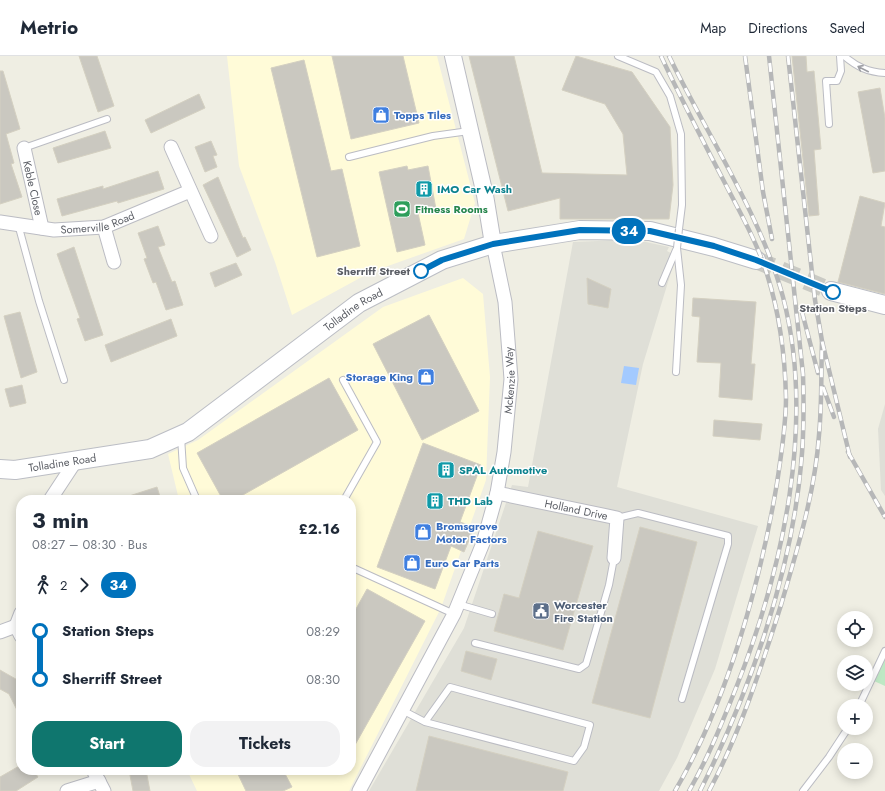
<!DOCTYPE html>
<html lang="en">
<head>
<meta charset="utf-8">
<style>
  :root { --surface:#fff; --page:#f2f2f3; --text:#1f2937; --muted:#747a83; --line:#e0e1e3; --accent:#0f766e }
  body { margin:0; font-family:Jost,sans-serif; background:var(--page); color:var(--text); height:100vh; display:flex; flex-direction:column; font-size:15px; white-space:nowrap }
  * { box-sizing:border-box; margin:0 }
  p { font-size:13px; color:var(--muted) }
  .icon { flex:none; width:22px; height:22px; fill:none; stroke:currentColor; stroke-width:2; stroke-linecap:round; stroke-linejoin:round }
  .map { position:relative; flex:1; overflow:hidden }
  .details { position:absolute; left:16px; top:439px; width:340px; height:280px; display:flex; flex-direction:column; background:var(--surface); border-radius:16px; box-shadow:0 2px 10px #0003 }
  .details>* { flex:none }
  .badge { padding:0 8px; border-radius:13px; font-size:14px; line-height:26px }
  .controls { position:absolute; left:837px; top:555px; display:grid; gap:8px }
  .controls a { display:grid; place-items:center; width:36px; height:36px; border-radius:50%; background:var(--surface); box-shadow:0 2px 10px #0003; font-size:20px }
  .map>.badge { position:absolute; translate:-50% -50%; box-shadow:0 0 0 2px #fff }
  .legs { display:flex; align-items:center; gap:6px; height:44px; padding:0 16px; font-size:13px }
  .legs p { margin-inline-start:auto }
  .head { display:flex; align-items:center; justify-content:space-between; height:68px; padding:0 16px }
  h1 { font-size:22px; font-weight:700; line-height:30px }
  .action { display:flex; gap:8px; margin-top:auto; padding:8px 16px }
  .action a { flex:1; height:46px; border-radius:16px; background:var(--accent); color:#fff; font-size:16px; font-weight:700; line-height:46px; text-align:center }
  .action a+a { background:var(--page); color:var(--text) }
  ul { padding:0 16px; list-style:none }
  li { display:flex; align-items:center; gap:14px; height:48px; font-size:15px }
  li i { display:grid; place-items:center; width:6px; height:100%; margin:0 5px; background:currentColor }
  li i::after { content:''; width:10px; height:10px; margin:-5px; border:3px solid; border-radius:50%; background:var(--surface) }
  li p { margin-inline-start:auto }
  li:first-child i { background:linear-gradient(#0000 50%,currentColor 0) }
  li:last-child i { background:linear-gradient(currentColor 50%,#0000 0) }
  header { display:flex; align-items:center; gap:24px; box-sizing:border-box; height:56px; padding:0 20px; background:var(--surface); border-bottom:1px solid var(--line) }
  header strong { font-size:19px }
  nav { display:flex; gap:22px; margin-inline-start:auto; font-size:14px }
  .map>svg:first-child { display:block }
</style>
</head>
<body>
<header>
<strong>Metrio</strong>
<nav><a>Map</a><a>Directions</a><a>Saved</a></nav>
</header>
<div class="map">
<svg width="885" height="735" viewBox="0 0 885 735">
  <rect width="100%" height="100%" fill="#efeee3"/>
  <g fill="#fffbd8">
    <polygon points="227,0 437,0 475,147 464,183 371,216 292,259 275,206 239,110"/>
    <polygon points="463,222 483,238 490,321 486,424 441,552 349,735 197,735 187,714 351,714 351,444 179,444 168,398 198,384 383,251"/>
  </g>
  <g fill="#dfdfd7">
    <polygon points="622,184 646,186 669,191 667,195 676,200 643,308 617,431 758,470 715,613 677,702 659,735 369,735 464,572 512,429 528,431 573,186"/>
    <polygon points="885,348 885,440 881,434 878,373"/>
  </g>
  <polygon fill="#bee8c4" points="885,597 885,630 874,625"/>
  <polygon fill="#a3caff" points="624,310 639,312 636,329 621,327"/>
  <g fill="#cac8c0" stroke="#d4d0c1">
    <polygon points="79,0 97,0 114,50 98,56"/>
    <polygon points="332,0 403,0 419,67 351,83"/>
    <polygon points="469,0 514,0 542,117 627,119 623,78 605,48 562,34 576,0 632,16 670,71 673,129 669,163 560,163 560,142 508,155"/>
    <polygon points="792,0 806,0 807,16 814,15 821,93 814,94 819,159 809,160"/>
    <polygon points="304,4 331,115 342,113 360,190 317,201 271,12"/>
    <polygon points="0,15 3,15 20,73 6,78 14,107 11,108 22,141 0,148"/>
    <polygon points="880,32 885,62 885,115 873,117 858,36"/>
    <polygon points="199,38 205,52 151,77 145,64"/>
    <polygon points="105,75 111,92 58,107 53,92"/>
    <polygon points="211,85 217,99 213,100 217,111 205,116 195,91"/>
    <polygon points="407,110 408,114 428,110 436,153 418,157 425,189 397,196 379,116"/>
    <polygon points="158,115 164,133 118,147 117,145 62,160 57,143 103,130 103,133"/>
    <polygon points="218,121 243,182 245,181 251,194 237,201 203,129"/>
    <polygon points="860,140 885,147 881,170 885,171 885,238 838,226"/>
    <polygon points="158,170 165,189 158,191 172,226 175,225 183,249 166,254 156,226 153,227 144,203 147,202 138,177"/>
    <polygon points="74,191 103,279 85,285 77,263 80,262 57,198"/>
    <polygon points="236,207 242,219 215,231 210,217"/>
    <polygon points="587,222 611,233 608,252 588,248"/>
    <polygon points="693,242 756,246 751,308 755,308 752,344 719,341 721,307 697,306 700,261 692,260"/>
    <polygon points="20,256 37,316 21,322 4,260"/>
    <polygon points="429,259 479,355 422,384 373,288"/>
    <polygon points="171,263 177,280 111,306 105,289"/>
    <polygon points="329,322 358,374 234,444 223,444 197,397"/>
    <polygon points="22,329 26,347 10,351 5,333"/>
    <polygon points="714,364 762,368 760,384 713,380"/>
    <polygon points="423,387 481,409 460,466 474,471 467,489 464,496 451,490 435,533 377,511"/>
    <polygon points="157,431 161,444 123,444 123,442"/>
    <polygon points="640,471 697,486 650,662 592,647"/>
    <polygon points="538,475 593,490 563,594 494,575 504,538 519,542"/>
    <polygon points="367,533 425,565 351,696 351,562"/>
    <polygon points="466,595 497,603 491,624 461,615"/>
    <polygon points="0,614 21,626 21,662 9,638 0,633"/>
    <polygon points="429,680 568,716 563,735 416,735"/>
    <polygon points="21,709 21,714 33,714 38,721 16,735 0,735 0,721"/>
    <polygon points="129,714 146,714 150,735 133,735"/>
    <polygon points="236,714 283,714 292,731 283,735 246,735"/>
  </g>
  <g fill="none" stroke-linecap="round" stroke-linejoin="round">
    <polyline stroke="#cacac4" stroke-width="18" stroke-dasharray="18 9" stroke-linecap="butt" points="756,204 831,235"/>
    <defs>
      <g id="service">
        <polyline points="618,0 656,16 670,40 681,78 682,149 679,173"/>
        <path d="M 844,0 C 857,11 868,16 885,17"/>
        <polyline points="829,68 826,25 837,25 841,15 840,0"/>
        <polyline points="24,92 107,63"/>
        <polyline points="349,101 433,80 469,75"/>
        <polyline points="18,168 39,245 64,324"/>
        <polyline points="662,227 676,194"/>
        <polyline points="676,316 681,229 677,192"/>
        <polyline points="343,324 377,386 344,444"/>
        <polyline points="181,381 183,412 197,444"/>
        <polyline points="617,462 638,457 728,480 728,488 682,643"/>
        <polyline points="351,511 454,558"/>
        <polyline points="458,548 492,558"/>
        <polyline points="475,587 579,613 586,608 609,529 614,502"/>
        <polyline points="859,650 885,595"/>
        <polyline points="402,654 425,666 574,705 584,691 590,669 450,631 425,666"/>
        <polyline points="803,735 829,701 848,672"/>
      </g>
      <g id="minor">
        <polyline points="171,91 211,180"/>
        <path id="s1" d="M 24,92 L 42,172"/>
        <path id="s2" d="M 0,166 L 54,174 L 104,171 L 190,135"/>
        <polyline points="104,171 114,206"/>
        <path id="s3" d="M 497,437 L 617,462 L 614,502"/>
        <polyline points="50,444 75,406"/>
        <polyline points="21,557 16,570 21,580"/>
        <polyline points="0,576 16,570"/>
        <polyline points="93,714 104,735"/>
        <polyline points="67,735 99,725"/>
        <path id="s4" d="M 359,735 L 454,558 L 483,487 L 497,437 L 504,396 L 511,323 L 505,246 L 493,188"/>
      </g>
      <polyline id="tertiary" points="453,0 485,139 493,188"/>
      <g id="secondary">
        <polyline points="831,235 885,249"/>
        <path id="s5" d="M 0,413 L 15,414 L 150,393 L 188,376 L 359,247 L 442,204 L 493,188 L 580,174 L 650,175 L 714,191 L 756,204"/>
      </g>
    </defs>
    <use href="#service" stroke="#bbbcc3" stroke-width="8"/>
    <use href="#minor" stroke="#bbbcc3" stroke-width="15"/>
    <use href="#tertiary" stroke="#bbbcc3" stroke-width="18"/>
    <use href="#secondary" stroke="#bcbec5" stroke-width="20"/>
    <use href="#service" stroke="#fff" stroke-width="6"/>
    <use href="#minor" stroke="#fff" stroke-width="13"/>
    <use href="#tertiary" stroke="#fff" stroke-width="16"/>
    <use href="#secondary" stroke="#fff" stroke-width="18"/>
    <defs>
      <g id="rail">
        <path d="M 661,0 C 682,45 705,89 728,133 C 742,160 758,189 767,218 C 780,259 785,299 786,342 C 786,370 781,400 777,427 C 760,528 727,646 675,735"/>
        <path d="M 669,0 C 706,77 761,159 783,241 C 816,367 783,513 736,632 C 722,667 708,702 689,735"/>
        <polyline points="745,0 763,136 772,183"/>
        <polyline points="788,0 815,244 822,285 850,401"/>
        <polyline points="802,256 818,317"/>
        <polyline points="823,331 834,361"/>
        <polyline points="848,396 885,461"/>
        <path d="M 700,735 C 749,637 791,519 801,409 C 804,379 804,349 803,318 L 769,0"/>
        <path d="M 709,735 C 740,677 761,612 781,549 C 797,494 815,437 819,379 C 822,348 821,316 822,285"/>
      </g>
    </defs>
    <use href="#rail" stroke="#b6b7b8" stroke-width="4.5"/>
    <use href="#rail" stroke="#fff" stroke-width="3" stroke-dasharray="9" stroke-linecap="butt"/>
    <defs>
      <polyline id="service-bridge" points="677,192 679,173"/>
    </defs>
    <use href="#service-bridge" stroke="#bbbcc3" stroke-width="8" stroke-linecap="butt"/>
    <use href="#service-bridge" stroke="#fff" stroke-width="6"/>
  </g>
  <defs><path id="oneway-shaft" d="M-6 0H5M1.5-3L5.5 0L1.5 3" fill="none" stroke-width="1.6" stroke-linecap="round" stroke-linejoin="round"/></defs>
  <use stroke="#9d9ea3" href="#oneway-shaft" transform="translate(863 13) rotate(-153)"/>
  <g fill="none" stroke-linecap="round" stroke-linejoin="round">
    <defs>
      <polyline id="line-1" points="421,215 442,204 493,188 580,174 650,175 714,190 756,204 833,236"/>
    </defs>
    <use href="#line-1" stroke="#fff" stroke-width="9"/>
    <use href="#line-1" stroke="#0072bc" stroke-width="6"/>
  </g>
  <defs>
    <symbol id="shop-square" viewBox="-11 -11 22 22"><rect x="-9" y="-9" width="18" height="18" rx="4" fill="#3f7fe0" stroke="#fff"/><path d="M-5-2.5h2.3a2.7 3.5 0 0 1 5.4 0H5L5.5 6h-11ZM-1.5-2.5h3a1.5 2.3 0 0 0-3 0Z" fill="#fff"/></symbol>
    <symbol id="building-square" viewBox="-11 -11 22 22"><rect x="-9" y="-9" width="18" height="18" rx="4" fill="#0f9aa8" stroke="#fff"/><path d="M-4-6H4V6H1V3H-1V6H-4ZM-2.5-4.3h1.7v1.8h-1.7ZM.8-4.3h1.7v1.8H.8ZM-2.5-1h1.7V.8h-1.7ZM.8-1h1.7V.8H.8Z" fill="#fff"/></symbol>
    <symbol id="stadium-square" viewBox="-11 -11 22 22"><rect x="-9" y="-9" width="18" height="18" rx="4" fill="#2e9e5b" stroke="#fff"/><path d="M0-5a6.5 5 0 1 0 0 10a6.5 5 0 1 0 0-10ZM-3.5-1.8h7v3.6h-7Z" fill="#fff"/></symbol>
    <symbol id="civic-square" viewBox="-11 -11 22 22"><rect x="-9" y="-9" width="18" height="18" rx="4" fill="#5c6f8a" stroke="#fff"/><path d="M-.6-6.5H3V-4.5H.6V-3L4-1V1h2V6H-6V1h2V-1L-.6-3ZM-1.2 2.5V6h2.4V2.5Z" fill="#fff"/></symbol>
  </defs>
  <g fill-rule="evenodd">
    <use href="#shop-square" x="371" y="49" width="20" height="20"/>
    <use href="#building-square" x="414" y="123" width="20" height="20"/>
    <use href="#stadium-square" x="392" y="143" width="20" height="20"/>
    <use href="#shop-square" x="416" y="311" width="20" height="20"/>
    <use href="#building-square" x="436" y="404" width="20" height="20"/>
    <use href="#building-square" x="425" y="435" width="20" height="20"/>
    <use href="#shop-square" x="413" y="466" width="20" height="20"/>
    <use href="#shop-square" x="402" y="497" width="20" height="20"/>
    <use href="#civic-square" x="531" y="545" width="20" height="20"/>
  </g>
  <g fill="#fff" stroke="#0072bc" stroke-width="2">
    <circle cx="421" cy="215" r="7"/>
    <circle cx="833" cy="236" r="7"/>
  </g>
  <g text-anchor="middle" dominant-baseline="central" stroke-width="3" stroke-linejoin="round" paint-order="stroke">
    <g font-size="11" font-weight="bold" fill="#366cbe" stroke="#fff" text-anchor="start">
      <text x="394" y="59">Topps Tiles</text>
      <text x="413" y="321" text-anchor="end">Storage King</text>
      <text x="436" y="470">Bromsgrove<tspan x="436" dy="13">Motor Factors</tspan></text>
      <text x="425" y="507">Euro Car Parts</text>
    </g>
    <g font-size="11" fill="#5b5e65" stroke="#fff">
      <text stroke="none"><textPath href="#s1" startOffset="41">Keble Close</textPath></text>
      <text stroke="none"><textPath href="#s2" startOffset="99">Somerville Road</textPath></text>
      <text stroke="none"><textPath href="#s5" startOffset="399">Tolladine Road</textPath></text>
      <text stroke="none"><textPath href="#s4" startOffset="443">Mckenzie Way</textPath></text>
      <text stroke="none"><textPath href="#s5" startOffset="63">Tolladine Road</textPath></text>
      <text stroke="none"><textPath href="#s3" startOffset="81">Holland Drive</textPath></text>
    </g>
    <g font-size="11" font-weight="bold" fill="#0d838f" stroke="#fff" text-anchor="start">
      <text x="437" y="133">IMO Car Wash</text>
      <text x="459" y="414">SPAL Automotive</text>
      <text x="448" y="445">THD Lab</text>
    </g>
    <g font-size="11" font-weight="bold" fill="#27864d" stroke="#fff" text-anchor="start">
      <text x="415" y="153">Fitness Rooms</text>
    </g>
    <g font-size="11" font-weight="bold" fill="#5b5e65" stroke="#fff" text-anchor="end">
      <text x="410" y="215">Sherriff Street</text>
      <text x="833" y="252" text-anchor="middle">Station Steps</text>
    </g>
    <g font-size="11" font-weight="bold" fill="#4e5e75" stroke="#fff" text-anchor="start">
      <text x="554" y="549">Worcester<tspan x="554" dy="13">Fire Station</tspan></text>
    </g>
  </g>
</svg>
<div class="controls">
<a><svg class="icon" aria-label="locate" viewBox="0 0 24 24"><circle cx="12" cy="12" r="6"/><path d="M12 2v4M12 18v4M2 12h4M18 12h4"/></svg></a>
<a><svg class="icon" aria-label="layers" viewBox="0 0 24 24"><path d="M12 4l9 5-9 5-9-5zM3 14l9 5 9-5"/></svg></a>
<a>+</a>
<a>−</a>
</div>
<b class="badge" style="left:629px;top:175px;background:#0072bc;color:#fff">34</b>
<section class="details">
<div class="head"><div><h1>3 min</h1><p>08:27 – 08:30 · Bus</p></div><b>£2.16</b></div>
<div class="legs"><svg class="icon" aria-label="walk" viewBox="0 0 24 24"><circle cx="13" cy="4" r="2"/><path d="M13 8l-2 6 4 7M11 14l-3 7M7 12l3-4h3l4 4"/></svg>2<svg class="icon" aria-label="forward" viewBox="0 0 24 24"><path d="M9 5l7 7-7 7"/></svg><b class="badge" style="background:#0072bc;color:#fff">34</b></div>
<ul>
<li><i style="color:#0072bc"></i><b>Station Steps</b><p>08:29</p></li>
<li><i style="color:#0072bc"></i><b>Sherriff Street</b><p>08:30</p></li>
</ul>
<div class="action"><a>Start</a><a>Tickets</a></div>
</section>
</div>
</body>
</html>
